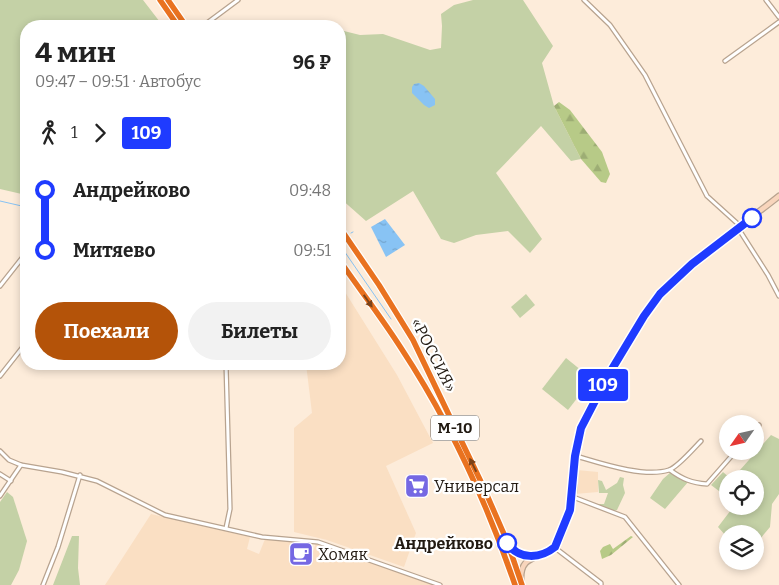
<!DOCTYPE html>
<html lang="ru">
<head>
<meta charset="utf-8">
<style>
  :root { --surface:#fff; --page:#f2f2f2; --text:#222; --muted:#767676; --accent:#b45309 }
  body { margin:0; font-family:Bitter,serif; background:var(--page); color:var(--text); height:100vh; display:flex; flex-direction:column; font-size:19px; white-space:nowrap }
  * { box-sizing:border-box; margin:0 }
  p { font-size:16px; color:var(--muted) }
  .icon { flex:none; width:28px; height:28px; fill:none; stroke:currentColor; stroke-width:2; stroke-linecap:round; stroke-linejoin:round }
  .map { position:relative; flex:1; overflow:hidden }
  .drawer { position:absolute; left:20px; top:20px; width:326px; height:350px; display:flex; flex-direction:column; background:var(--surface); border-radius:20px; box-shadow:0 2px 8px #0003 }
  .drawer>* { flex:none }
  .badge { padding:0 10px; border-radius:4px; font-size:18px; line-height:32px }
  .needle { width:32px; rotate:236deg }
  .buttons { position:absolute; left:719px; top:415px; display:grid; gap:10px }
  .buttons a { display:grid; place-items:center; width:45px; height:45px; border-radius:50%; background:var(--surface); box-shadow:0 2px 8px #0003; font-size:25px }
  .map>.badge { position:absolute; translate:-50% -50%; box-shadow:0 0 0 2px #fff }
  .legs { display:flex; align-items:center; gap:8px; height:55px; padding:0 15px; font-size:16px }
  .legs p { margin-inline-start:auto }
  .overview { display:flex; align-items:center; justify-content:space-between; height:85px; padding:0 15px }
  h1 { font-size:28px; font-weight:700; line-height:38px }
  .action { display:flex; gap:10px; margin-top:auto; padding:10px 15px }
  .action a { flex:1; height:58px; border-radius:30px; background:var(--accent); color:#fff; font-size:20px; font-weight:700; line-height:58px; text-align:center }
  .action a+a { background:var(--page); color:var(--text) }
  ul { padding:0 15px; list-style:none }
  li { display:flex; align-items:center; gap:18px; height:60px; font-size:19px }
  li i { display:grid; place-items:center; width:8px; height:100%; margin:0 6px; background:currentColor }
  li i::after { content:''; width:12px; height:12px; margin:-6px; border:4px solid; border-radius:50%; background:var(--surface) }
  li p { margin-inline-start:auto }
  li:first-child i { background:linear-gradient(#0000 50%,currentColor 0) }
  li:last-child i { background:linear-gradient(currentColor 50%,#0000 0) }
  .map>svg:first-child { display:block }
</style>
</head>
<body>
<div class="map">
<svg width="779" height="585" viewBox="0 0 779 585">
  <defs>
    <pattern id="forest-firs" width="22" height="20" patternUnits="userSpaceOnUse" patternTransform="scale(1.25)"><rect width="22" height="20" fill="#b7ca87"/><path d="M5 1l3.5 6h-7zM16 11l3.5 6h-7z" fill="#9dad74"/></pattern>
    <pattern id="water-ripples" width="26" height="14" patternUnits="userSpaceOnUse" patternTransform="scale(1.25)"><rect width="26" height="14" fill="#88c3f4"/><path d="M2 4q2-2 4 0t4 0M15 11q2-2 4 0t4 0" fill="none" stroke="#75a7d0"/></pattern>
  </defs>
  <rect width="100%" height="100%" fill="#fdecda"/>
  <g fill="#fadfc3">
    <polygon points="340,284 397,375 433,443 386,466 416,533 404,567 327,540 294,532 294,428 312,413 306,364 340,364"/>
    <polygon points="577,470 598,472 598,492 575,494"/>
    <polygon points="151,514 250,537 247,549 259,554 265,539 293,542 290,555 309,562 316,543 435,585 105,585"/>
  </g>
  <g fill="#c4d1a6">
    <polygon points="0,0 143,0 163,26 26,26 26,195 0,189"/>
    <polygon points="473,0 523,0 553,46 542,63 554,106 581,159 571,161 541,126 496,173 542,239 530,253 508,231 476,235 454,243 441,239 413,191 366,221 340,198 340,30 360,35 383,34 430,50 441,48 442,26 441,14 454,5"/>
    <polygon points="526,294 535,305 520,318 511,307"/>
    <polygon points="566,358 592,379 568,410 542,389"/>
    <polygon points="771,435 779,439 779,494 772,504 770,527 755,545 755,534 728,534 727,537 718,527 734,506 755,506 755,479 732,479"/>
    <polygon points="671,472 680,479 688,482 665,509 650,498 663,479"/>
    <polygon points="723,472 731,479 728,479 727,497 711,485"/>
    <polygon points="620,477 624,478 623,485 625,493 617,510 614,511 595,504 604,504 608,493 599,493 598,480 602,481 606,490 617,483"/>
    <polygon points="7,492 13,497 27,541 19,570 11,585 0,585 0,502"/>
    <polygon points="72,536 79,536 78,568 80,585 53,585"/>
  </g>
  <g fill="url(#forest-firs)">
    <polygon points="559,102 570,110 602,152 610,174 606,183 601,182 581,159 554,106"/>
    <polygon points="631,536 633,537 611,555 602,559 600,551 603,547 610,544 613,549"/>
  </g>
  <g fill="url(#water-ripples)">
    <polygon points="419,83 424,86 435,99 435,105 429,108 424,105 412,93 412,87 414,84"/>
    <polygon points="385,219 405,245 386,257 371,227"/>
  </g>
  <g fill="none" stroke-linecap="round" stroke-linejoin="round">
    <g stroke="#88c3f4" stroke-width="1">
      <polyline points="0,201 26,207"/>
      <polyline points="351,233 353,232"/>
      <polyline points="340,245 391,319"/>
    </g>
    <defs>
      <g id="street">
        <polyline points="584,0 610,25 645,75 707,196 738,224 738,228 768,275 779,296"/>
        <polyline points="766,0 779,17"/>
        <polyline points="188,23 197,24 205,23"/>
        <polyline points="203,26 238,0"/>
        <polyline points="725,61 779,22"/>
        <polyline points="0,286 26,253"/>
        <polyline points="226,364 230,509 226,528"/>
        <polyline points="0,376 26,343"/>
        <polyline points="755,429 759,425"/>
        <polyline points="0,451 9,460 21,465 62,472 97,481 165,515 262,537 318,542 440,585"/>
        <path d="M 576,456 C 600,463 644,478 669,470 C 678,467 694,448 701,441"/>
        <path d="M 670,470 C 682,479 692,483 707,484 L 736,451"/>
        <polyline points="0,474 11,481"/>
        <polyline points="0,496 21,465"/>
        <polyline points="573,497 625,517 679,585"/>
        <polyline points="554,547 601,583 601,585"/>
        <polyline points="43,585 58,547 80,475"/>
      </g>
      <g id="secondary">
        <polyline points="509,546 520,555 533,556"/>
        <path d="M 521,580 C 520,554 539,560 553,548 C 561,542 564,527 568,518 C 579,490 571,457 581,428 C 588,406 603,385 615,365 C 628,343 640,317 657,298 C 691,258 738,229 779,196"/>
      </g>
      <g id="highway">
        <polyline points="160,0 178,26"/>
        <polyline points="168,0 186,26"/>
        <polyline points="340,228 379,285 413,340 483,486 507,541 522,585"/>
        <path d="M 340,261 C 360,290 382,318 401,348 C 449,421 487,503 515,585"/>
      </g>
    </defs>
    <use href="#street" stroke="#b8a38f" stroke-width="5.5"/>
    <use href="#secondary" stroke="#b8a38f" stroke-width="7"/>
    <use href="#highway" stroke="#fff" stroke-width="8"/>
    <use href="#street" stroke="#fff" stroke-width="3"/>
    <use href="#secondary" stroke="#f8d5bc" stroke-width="4.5"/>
    <use href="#highway" stroke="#e97220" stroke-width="5.5"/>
  </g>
  <defs><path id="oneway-solid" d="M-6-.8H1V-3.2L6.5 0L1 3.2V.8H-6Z" transform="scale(1.25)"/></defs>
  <g fill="#7c4218">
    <use href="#oneway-solid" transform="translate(368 301) rotate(55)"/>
    <use href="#oneway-solid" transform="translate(473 465) rotate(-116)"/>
  </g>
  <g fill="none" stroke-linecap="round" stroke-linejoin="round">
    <defs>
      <path id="line-1" d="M 507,543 C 519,560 540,559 555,547 L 570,510 L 575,456 L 581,428 L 609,374 L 644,316 L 660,294 L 692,264 L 752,218"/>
    </defs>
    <use href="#line-1" stroke="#fff" stroke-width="11"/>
    <use href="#line-1" stroke="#1f3bff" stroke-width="8"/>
  </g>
  <defs>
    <symbol id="supermarket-square" viewBox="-11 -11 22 22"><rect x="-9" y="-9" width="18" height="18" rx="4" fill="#7568e3" stroke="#fff"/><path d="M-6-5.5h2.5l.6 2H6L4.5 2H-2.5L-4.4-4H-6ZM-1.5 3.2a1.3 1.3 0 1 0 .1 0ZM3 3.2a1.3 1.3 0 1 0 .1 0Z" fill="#fff"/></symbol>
    <symbol id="cafe-square" viewBox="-11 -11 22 22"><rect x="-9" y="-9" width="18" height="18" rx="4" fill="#7568e3" stroke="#fff"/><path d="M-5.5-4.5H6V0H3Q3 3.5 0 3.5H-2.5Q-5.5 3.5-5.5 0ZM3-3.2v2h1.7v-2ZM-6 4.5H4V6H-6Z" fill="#fff"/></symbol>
  </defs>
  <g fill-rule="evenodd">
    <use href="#supermarket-square" x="403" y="472" width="28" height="28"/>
    <use href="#cafe-square" x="287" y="540" width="28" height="28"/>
  </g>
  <g fill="#fff" stroke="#1f3bff" stroke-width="2.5">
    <circle cx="752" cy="218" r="9"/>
    <circle cx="507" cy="543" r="9"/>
  </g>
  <g text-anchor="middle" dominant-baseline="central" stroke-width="4.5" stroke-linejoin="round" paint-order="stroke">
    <rect fill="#fff" stroke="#645f59" stroke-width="1" x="431" y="415.5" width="48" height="25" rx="4"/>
    <g font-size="15" font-weight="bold" fill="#221a12">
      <text x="455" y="428">М-10</text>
    </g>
    <g font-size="16" fill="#221a12" stroke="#fff">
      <text transform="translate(434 355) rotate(63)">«РОССИЯ»</text>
    </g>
    <g font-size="16" fill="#221a12" stroke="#fff" text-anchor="start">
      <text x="434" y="486">Универсал</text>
      <text x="318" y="554">Хомяк</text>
    </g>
    <g font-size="16" font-weight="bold" fill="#221a12" stroke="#fff" text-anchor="end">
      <text x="493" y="543">Андрейково</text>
    </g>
  </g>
</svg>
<div class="buttons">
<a><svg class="needle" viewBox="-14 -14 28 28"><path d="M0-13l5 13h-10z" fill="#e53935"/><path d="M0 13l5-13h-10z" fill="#767676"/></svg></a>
<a><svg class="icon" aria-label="locate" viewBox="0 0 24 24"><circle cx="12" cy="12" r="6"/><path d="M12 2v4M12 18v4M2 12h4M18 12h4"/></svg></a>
<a><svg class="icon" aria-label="layers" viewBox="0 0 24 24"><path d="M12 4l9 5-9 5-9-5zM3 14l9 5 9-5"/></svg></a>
</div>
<b class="badge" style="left:603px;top:385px;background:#1f3bff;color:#fff">109</b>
<section class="drawer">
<div class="overview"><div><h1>4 мин</h1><p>09:47 – 09:51 · Автобус</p></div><b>96 ₽</b></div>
<div class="legs"><svg class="icon" aria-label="walk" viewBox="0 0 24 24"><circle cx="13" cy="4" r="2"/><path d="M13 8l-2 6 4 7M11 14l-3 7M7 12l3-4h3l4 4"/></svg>1<svg class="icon" aria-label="forward" viewBox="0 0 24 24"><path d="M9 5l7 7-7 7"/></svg><b class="badge" style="background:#1f3bff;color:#fff">109</b></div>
<ul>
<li><i style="color:#1f3bff"></i><b>Андрейково</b><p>09:48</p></li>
<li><i style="color:#1f3bff"></i><b>Митяево</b><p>09:51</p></li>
</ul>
<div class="action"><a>Поехали</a><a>Билеты</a></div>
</section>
</div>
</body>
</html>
